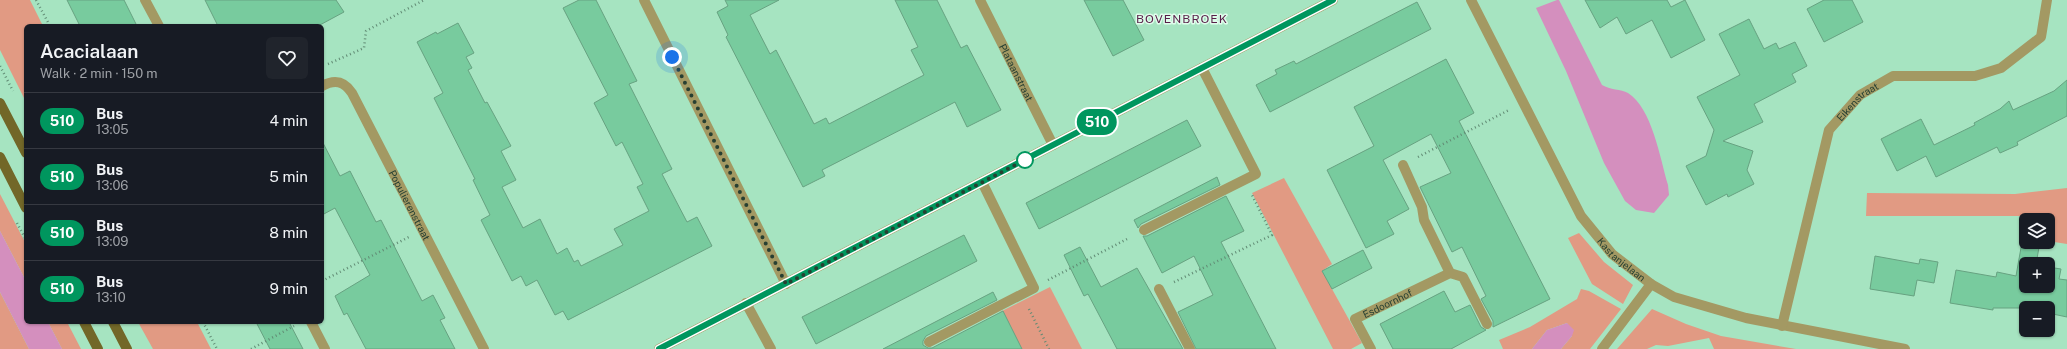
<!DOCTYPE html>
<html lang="en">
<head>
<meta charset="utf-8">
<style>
  :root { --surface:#171b24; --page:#20242c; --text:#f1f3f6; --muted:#9ea1a6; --line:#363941 }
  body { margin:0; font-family:"Public Sans",sans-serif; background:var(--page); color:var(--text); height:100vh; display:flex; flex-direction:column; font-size:15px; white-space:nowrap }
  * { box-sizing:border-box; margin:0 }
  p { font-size:13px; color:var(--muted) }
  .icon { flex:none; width:22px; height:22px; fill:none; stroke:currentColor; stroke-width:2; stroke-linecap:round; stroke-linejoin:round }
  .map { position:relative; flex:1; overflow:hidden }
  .drawer { position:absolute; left:24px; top:24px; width:300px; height:300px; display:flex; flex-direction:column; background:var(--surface); border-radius:6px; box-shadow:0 1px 3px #0004 }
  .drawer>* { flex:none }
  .badge { padding:0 8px; border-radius:13px; font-size:14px; line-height:26px }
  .fabs { position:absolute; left:2019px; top:213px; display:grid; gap:8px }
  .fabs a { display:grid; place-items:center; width:36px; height:36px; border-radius:6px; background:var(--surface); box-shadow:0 1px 3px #0004; font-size:20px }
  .you { position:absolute; width:20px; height:20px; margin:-10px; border:3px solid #fff; border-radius:50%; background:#1a73e8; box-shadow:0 0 0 6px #1a73e833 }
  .map>.badge { position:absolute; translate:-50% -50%; box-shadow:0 0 0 2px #fff }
  .round { display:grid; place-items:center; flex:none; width:42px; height:42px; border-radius:6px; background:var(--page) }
  .summary { display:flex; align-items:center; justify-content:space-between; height:68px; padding:0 16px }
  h1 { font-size:19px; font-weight:600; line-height:30px }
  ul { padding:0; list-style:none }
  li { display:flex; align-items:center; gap:12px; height:56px; padding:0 16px; border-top:1px solid var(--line) }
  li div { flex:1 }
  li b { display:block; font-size:15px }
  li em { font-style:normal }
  li .badge { min-width:44px; font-weight:700; text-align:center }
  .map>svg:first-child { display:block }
</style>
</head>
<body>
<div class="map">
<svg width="2067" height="349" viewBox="0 0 2067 349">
  <rect width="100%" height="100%" fill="#a6e4c1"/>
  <g fill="#e19a83">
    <polygon points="0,0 30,0 43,26 26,26 26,102 0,50"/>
    <polygon points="1284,178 1332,264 1322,271 1362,343 1351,349 1333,349 1252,193"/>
    <polygon points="2067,188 2067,244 2048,241 2048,220 2033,220 2032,216 1866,216 1867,193 2015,194"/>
    <polygon points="0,194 26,244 26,281 0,231"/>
    <polygon points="1579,233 1604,262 1633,285 1623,304 1592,284 1568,238"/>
    <polygon points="1050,287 1082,349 1019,349 1000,312"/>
    <polygon points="1581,289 1589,291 1621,309 1590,349 1561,349 1572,336 1567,323 1547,330 1532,349 1503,349 1499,340 1530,327 1577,299"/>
    <polygon points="0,292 29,349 0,349"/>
    <polygon points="1652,309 1686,324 1721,336 1796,349 1714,349 1709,338 1668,346 1656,345 1647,349 1617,349"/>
    <polygon points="48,322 67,322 81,349 62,349"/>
    <polygon points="138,322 197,322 211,349 153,349"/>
  </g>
  <g fill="#d48fbe">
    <path d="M 1557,0 L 1559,0 L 1602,85 C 1610,90 1621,89 1628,93 C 1652,108 1660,158 1668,185 L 1669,195 L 1654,213 L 1636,210 L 1625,201 L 1604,163 L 1566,71 L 1536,8 Z"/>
    <polygon points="0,231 26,281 26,322 48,322 62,349 29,349 0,292"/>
    <polygon points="1567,323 1574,330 1572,336 1561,349 1532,349 1547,330"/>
  </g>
  <g fill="#78cb9e" stroke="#67a281">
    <polygon points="67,0 124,0 137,26 80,26"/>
    <polygon points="205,0 336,0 344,12 318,26 218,26"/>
    <polygon points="579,0 596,0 637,81 629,84 672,169 662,174 687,222 697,217 712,246 568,320 563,311 555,315 537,280 526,286 521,276 512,281 481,220 490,215 473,180 475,179 434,98 443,93 417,42 436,32 437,34 458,23 474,53 466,57 472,68 468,70 485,103 487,102 511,146 501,151 516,180 502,187 523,228 540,219 557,254 567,248 574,262 578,260 581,266 623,245 614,229 649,211 637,187 643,184 622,142 616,146 594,103 608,95 563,8"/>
    <polygon points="725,0 779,0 750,15 770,54 776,50 814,124 826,118 829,124 924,75 911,50 918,47 895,0 937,0 961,48 967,45 1001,110 967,127 955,102 822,170 825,176 803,187 726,37 728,35 717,12 728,6"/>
    <polygon points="1084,0 1123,0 1144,40 1113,56"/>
    <polygon points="1585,0 1667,0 1671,7 1685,0 1705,40 1671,58 1652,20 1626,34 1617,17 1600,28"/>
    <polygon points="1824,0 1852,0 1863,22 1824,42 1807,9"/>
    <polygon points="1417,2 1431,29 1270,112 1256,85 1277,74 1275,70 1294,61 1296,64"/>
    <polygon points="1749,19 1764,49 1776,43 1779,49 1795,42 1807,66 1792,74 1796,82 1754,104 1763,122 1723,141 1753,151 1747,170 1754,184 1728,197 1727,194 1706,205 1686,166 1706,156 1714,130 1697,97 1740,75 1719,34"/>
    <polygon points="1446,59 1474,113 1459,121 1550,299 1493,327 1493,321 1481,299 1486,296 1462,247 1452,252 1420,187 1451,173 1431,134 1383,160 1409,209 1387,221 1394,234 1366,248 1327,170 1374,146 1354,107"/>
    <polygon points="2067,80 2067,116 2017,142 2018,145 2000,153 1997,147 1936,177 1926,156 1897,171 1881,139 1921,119 1934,145 1975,125 1974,123 2000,109 2009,101 2013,110 2054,91"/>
    <polygon points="1187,120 1201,146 1039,229 1026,203"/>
    <polygon points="322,141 340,176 350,171 376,222 381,220 422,301 433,295 445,318 440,320 455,349 366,349 347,313 344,315 335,296 370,275 335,208 322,215"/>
    <polygon points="1217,177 1220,185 1141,224 1138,228 1134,220"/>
    <polygon points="1226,196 1244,231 1221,242 1276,349 1196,349 1178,312 1213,295 1194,256 1162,273 1143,236 1147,236"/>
    <polygon points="964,235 977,261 816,344 802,317"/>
    <polygon points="2022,242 2040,242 2036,264 2026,264 2026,286 2048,286 2048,267 2061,269 2059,279 2067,280 2067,317 2048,313 2048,308 1993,308 1993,310 1950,303 1956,270 1996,277 1997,272 2016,276"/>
    <polygon points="1080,247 1101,287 1137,268 1183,349 1117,349 1088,294 1084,296 1064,255"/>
    <polygon points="1363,250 1372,268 1332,289 1322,271"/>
    <polygon points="1875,256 1919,264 1920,259 1938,262 1934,283 1917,280 1914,296 1870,289"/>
    <polygon points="1444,291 1455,312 1470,305 1481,327 1486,330 1451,349 1393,349 1380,324"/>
    <polygon points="993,292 997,300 926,336 923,341 923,345 928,348 932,348 1003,311 1022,349 883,349"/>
    <polygon points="256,322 289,322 303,349 270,349"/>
  </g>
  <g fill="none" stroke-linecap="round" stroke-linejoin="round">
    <g stroke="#618b74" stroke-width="2.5" stroke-dasharray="1 3" stroke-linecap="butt">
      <polyline points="36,0 50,26"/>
      <polyline points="328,64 364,48 366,31 424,0"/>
      <polyline points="0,66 13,91"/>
      <polyline points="1418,157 1509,110"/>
      <polyline points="17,223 26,240"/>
      <polyline points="1048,280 1129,238"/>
      <polyline points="322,281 409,237"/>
      <polyline points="1174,282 1272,235 1252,195"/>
      <polyline points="1029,309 1049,349"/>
      <polyline points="203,322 217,349"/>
      <polyline points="251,349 294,326"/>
    </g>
    <g stroke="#a39963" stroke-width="10">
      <polyline points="145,0 159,26"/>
      <polyline points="644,0 786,284"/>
      <path id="s1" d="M 980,0 L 1053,145"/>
      <path id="s2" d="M 1471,0 L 1581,216 L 1612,254 L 1651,284 L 1674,297 L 1746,318 L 1905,349"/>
      <path id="s3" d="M 322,86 C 335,79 344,81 352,93 L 484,349"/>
      <polyline points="1403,165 1422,207 1424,220 1450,273"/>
      <polyline points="1144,230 1256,174 1202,68"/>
      <polyline points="1159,289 1190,349"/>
      <polyline points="746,303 771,349"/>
      <polyline points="311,322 325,349"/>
      <path id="s4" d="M 1782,326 L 1829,130 L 1860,95 L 1893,76 L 1975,76 L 2001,68 L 2041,37 L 2047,0"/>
      <polyline points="929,342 1034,288 982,182"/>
      <polyline points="659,349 1333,0"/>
      <path id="s5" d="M 1371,349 L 1355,319 L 1450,273 L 1463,277 L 1487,324"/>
      <polyline points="1602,349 1651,284"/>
    </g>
    <g stroke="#726728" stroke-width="10">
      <polyline points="0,103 26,153"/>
      <polyline points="0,157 26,208"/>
      <polyline points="84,322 98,349"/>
      <polyline points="113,322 127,349"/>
    </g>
  </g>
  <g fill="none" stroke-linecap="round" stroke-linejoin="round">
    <defs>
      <polyline id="line" points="659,349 1333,0"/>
    </defs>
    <use href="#line" stroke="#fff" stroke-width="9"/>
    <use href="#line" stroke="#00965e" stroke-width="6"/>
    <polyline stroke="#274032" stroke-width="4" stroke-dasharray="0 7.2" points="672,57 786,284 1025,160"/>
  </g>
  <circle fill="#fff" stroke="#00965e" stroke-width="2" cx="1025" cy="160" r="8"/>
  <g text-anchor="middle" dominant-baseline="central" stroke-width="3" stroke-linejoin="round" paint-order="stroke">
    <g font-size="10" fill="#274032" stroke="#dffdeb">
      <text stroke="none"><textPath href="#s1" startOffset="81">Plataanstraat</textPath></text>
      <text stroke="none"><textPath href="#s4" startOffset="242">Eikenstraat</textPath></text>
      <text stroke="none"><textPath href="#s3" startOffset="161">Populierenstraat</textPath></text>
      <text stroke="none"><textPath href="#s2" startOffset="302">Kastanjelaan</textPath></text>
      <text stroke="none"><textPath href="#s5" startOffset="70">Esdoornhof</textPath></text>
    </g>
    <g font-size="12" letter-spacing="1" fill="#581f49" stroke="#dffdeb">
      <text x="1182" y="19">BOVENBROEK</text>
    </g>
  </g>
</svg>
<div class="fabs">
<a><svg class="icon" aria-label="layers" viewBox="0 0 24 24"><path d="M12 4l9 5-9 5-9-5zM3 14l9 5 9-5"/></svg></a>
<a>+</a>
<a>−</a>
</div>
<div class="you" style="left:672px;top:57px"></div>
<b class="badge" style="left:1097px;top:122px;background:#00965e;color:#fff">510</b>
<section class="drawer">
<div class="summary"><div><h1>Acacialaan</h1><p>Walk · 2 min · 150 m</p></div><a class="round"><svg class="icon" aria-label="heart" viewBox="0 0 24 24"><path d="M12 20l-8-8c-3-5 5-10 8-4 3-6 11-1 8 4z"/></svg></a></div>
<ul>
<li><span class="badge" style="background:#00965e;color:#fff">510</span><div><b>Bus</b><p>13:05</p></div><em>4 min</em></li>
<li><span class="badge" style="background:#00965e;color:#fff">510</span><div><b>Bus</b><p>13:06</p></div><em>5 min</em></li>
<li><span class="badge" style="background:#00965e;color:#fff">510</span><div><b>Bus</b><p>13:09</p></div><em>8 min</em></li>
<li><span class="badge" style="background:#00965e;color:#fff">510</span><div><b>Bus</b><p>13:10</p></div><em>9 min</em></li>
</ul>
</section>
</div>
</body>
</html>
